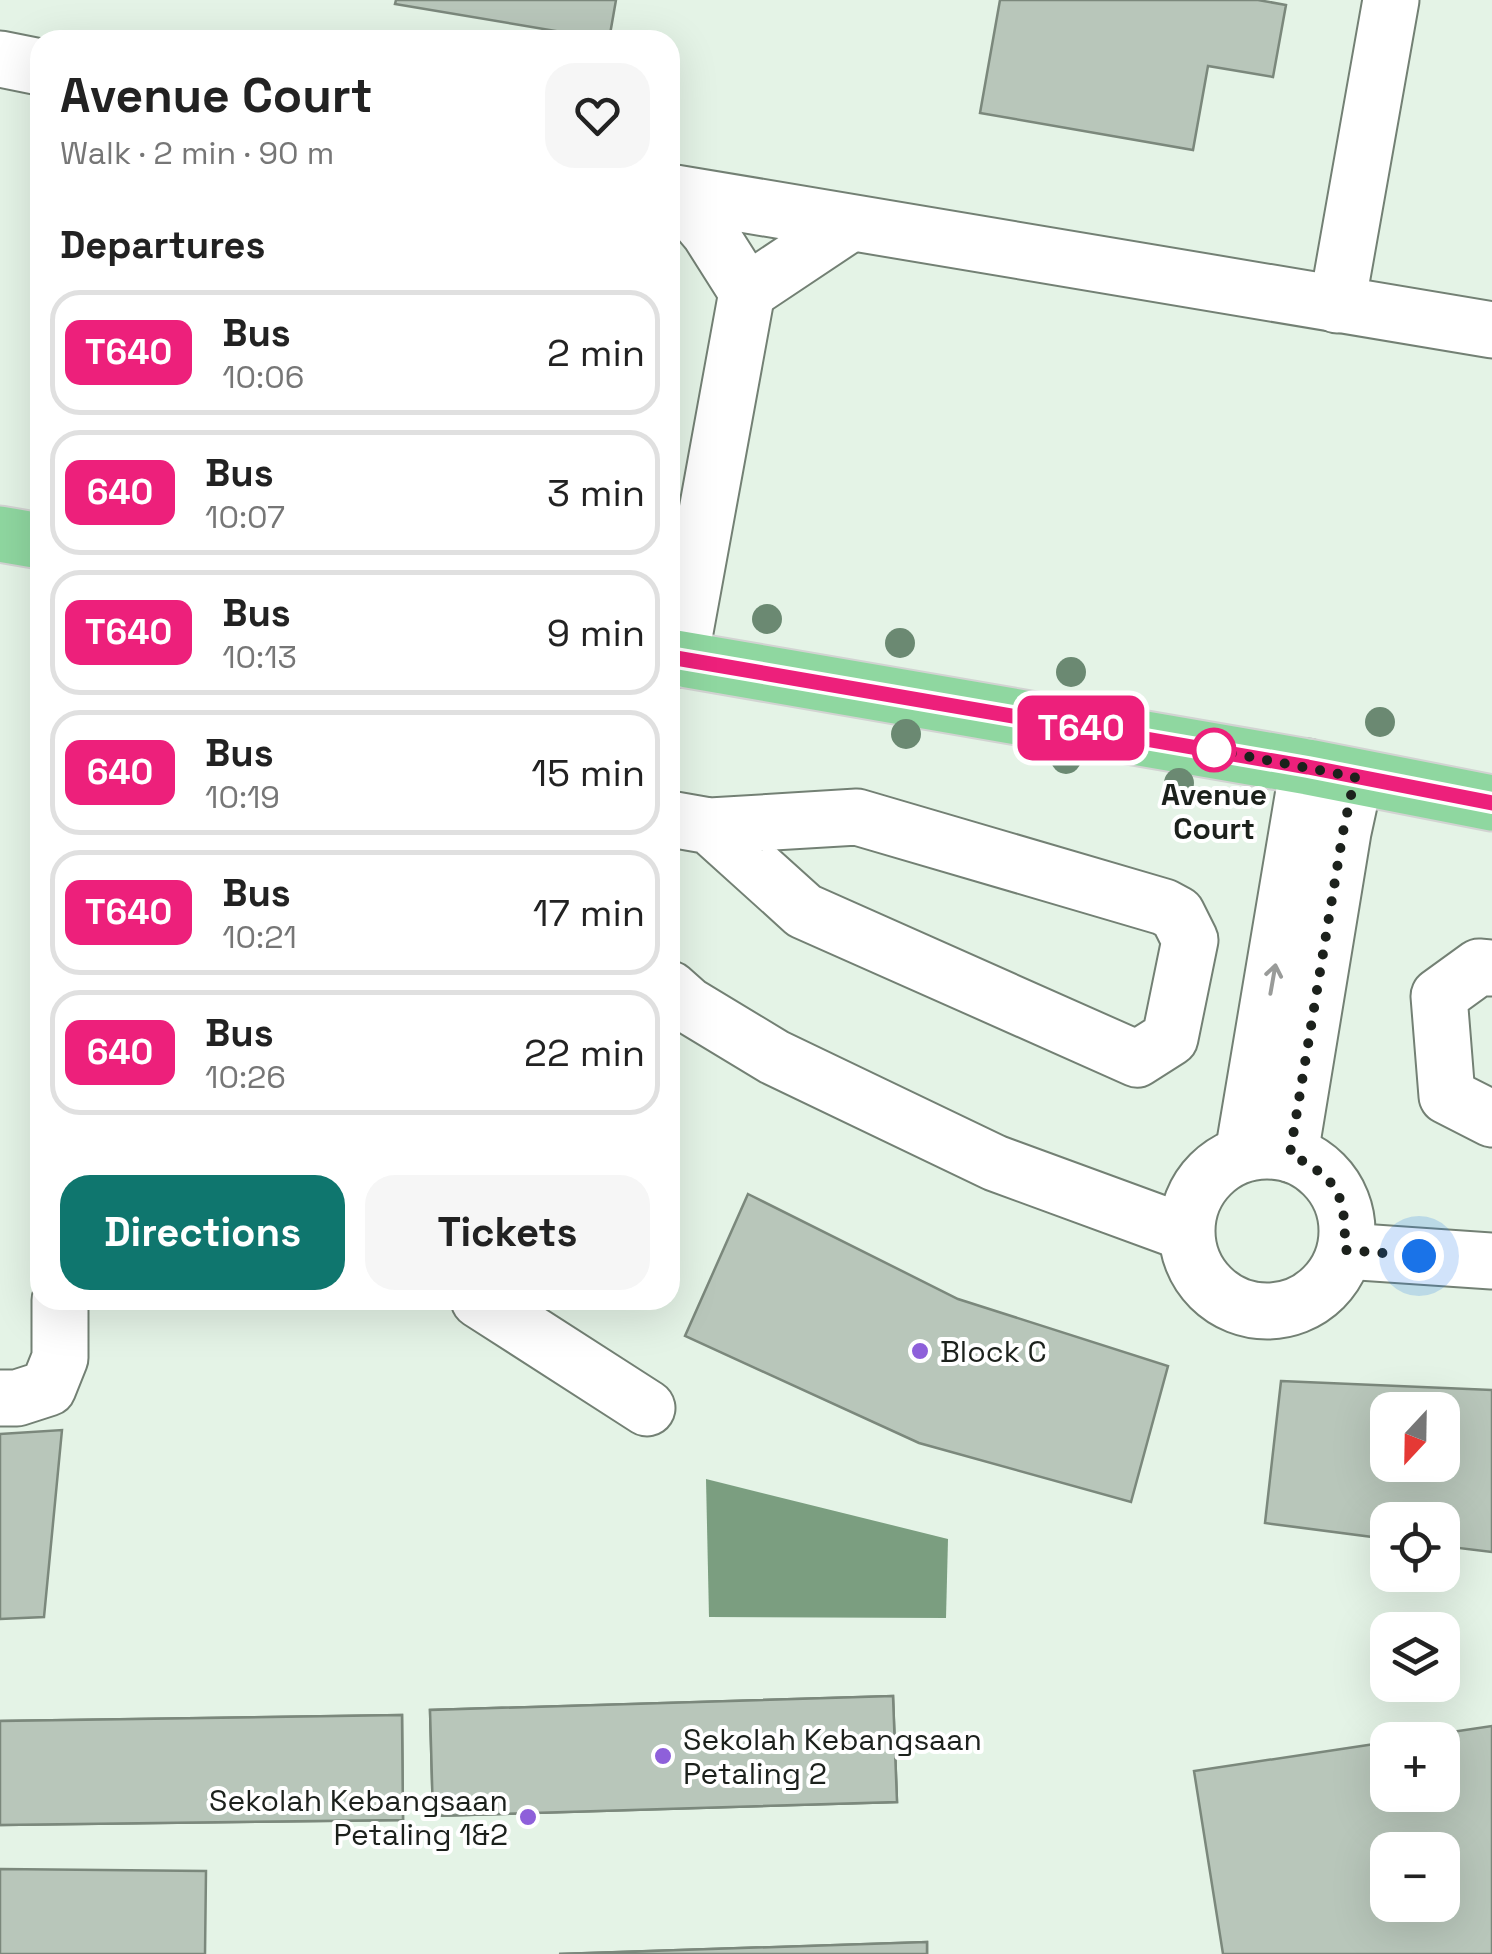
<!DOCTYPE html>
<html lang="en">
<head>
<meta charset="utf-8">
<style>
  :root { --surface:#fff; --page:#f6f6f6; --text:#222; --muted:#767676; --line:#e0e0e0; --accent:#0f766e }
  body { margin:0; font-family:"Space Grotesk",sans-serif; background:var(--page); color:var(--text); height:100vh; display:flex; flex-direction:column; font-size:38px; white-space:nowrap }
  * { box-sizing:border-box; margin:0 }
  p { font-size:32px; color:var(--muted) }
  .icon { flex:none; width:55px; height:55px; fill:none; stroke:currentColor; stroke-width:2; stroke-linecap:round; stroke-linejoin:round }
  .map { position:relative; flex:1; overflow:hidden }
  .side { position:absolute; left:30px; top:30px; width:650px; height:1280px; display:flex; flex-direction:column; background:var(--surface); border-radius:30px; box-shadow:0 10px 40px #0002 }
  .side>* { flex:none }
  .badge { padding:0 20px; border-radius:15px; font-size:35px; line-height:65px }
  .needle { width:65px; rotate:202deg }
  .buttons { position:absolute; left:1370px; top:1392px; display:grid; gap:20px }
  .buttons a { display:grid; place-items:center; width:90px; height:90px; border-radius:20px; background:var(--surface); box-shadow:0 10px 40px #0002; font-size:50px }
  .you { position:absolute; width:50px; height:50px; margin:-25px; border:8px solid #fff; border-radius:50%; background:#1a73e8; box-shadow:0 0 0 15px #1a73e833 }
  .map>.badge { position:absolute; translate:-50% -50%; box-shadow:0 0 0 5px #fff }
  h2 { padding:0 30px; font-size:38px; line-height:90px }
  .round { display:grid; place-items:center; flex:none; width:105px; height:105px; border-radius:30px; background:var(--page) }
  .head { display:flex; align-items:center; justify-content:space-between; height:170px; padding:0 30px }
  h1 { font-size:48px; font-weight:700; line-height:75px }
  .primary-button { display:flex; gap:20px; margin-top:auto; padding:20px 30px }
  .primary-button a { flex:1; height:115px; border-radius:30px; background:var(--accent); color:#fff; font-size:40px; font-weight:700; line-height:115px; text-align:center }
  .primary-button a+a { background:var(--page); color:var(--text) }
  ul { padding:0; list-style:none }
  li { display:flex; align-items:center; gap:30px; height:125px; margin:0 20px 15px; padding:0 10px; border:5px solid var(--line); border-radius:30px }
  li div { flex:1 }
  li b { display:block; font-size:38px }
  li em { font-style:normal }
  li .badge { min-width:110px; font-weight:700; text-align:center }
  .map>svg:first-child { display:block }
</style>
</head>
<body>
<div class="map">
<svg width="1492" height="1954" viewBox="0 0 1492 1954">
  <rect width="100%" height="100%" fill="#e4f3e6"/>
  <polygon fill="#7b9e80" points="706,1479 948,1539 946,1618 709,1617"/>
  <g fill="#b8c6ba" stroke="#7b887c" stroke-width="2.5" fill-rule="evenodd">
    <polygon points="396,0 616,0 609,40 395,4"/>
    <polygon points="1000,0 1258,0 1286,5 1273,77 1208,66 1193,150 980,113"/>
    <polygon points="748,1194 958,1299 1168,1366 1131,1502 919,1443 685,1336"/>
    <path d="M 1281,1381 L 1492,1390 L 1492,1552 L 1442,1546 L 1442,1520 L 1388,1520 L 1388,1539 L 1265,1523 ZM 1388,1410 L 1442,1410 L 1442,1465 L 1388,1465 Z"/>
    <polygon points="62,1430 44,1617 0,1619 0,1434"/>
    <polygon points="893,1696 897,1802 433,1816 430,1710"/>
    <polygon points="893,1696 897,1802 433,1816 430,1710"/>
    <polygon points="402,1715 403,1820 0,1825 0,1721"/>
    <polygon points="402,1715 403,1820 0,1825 0,1721"/>
    <path d="M 1492,1726 L 1492,1954 L 1223,1954 L 1194,1771 L 1388,1742 L 1388,1795 L 1442,1795 L 1442,1740 L 1398,1740 ZM 1388,1850 L 1442,1850 L 1442,1905 L 1388,1905 Z"/>
    <polygon points="0,1869 206,1871 205,1954 0,1954"/>
    <polygon points="927,1942 927,1954 559,1954"/>
    <polygon points="927,1942 927,1954 559,1954"/>
  </g>
  <g fill="none" stroke-linecap="round" stroke-linejoin="round">
    <defs>
      <g id="minor">
        <polyline points="0,59 40,67"/>
        <polyline points="670,192 1492,330"/>
        <polyline points="677,194 709,232 747,292 680,659"/>
        <polyline points="747,292 849,224"/>
        <polyline points="1337,305 1391,0"/>
        <polyline points="670,819 710,826 857,817 1164,907 1177,914 1190,940 1170,1038 1137,1059 804,911 710,826"/>
        <polyline points="1492,968 1479,967 1439,996 1447,1096 1492,1119"/>
        <polyline points="670,989 688,1005 774,1057 995,1163 1186,1233"/>
        <circle cx="1267" cy="1231" r="80"/>
        <polyline points="1243,1154 1308,767"/>
        <polyline points="1290,1154 1343,832 1355,777"/>
        <polyline points="1345,1251 1492,1261"/>
        <polyline points="479,1300 647,1408"/>
        <polyline points="0,1398 17,1398 48,1388 60,1358 60,1300"/>
      </g>
      <g id="major">
        <polyline points="0,534 40,541"/>
        <polyline points="670,657 1308,767 1492,803"/>
      </g>
    </defs>
    <use href="#minor" stroke="#738074" stroke-width="59"/>
    <use href="#major" stroke="#d2d3d2" stroke-width="59"/>
    <use href="#minor" stroke="#fff" stroke-width="55"/>
    <use href="#major" stroke="#8fd7a0" stroke-width="55"/>
  </g>
  <g fill="#6b8972">
    <circle cx="767" cy="619" r="15"/>
    <circle cx="900" cy="643" r="15"/>
    <circle cx="1071" cy="672" r="15"/>
    <circle cx="1380" cy="722" r="15"/>
    <circle cx="906" cy="734" r="15"/>
    <circle cx="1066" cy="759" r="15"/>
    <circle cx="1179" cy="783" r="15"/>
  </g>
  <defs><path id="oneway-shaft" d="M-6 0H5M1.5-3L5.5 0L1.5 3" fill="none" stroke-width="1.6" stroke-linecap="round" stroke-linejoin="round" transform="scale(2.5)"/></defs>
  <use stroke="#999b99" href="#oneway-shaft" transform="translate(1273 979) rotate(-80)"/>
  <g fill="none" stroke-linecap="round" stroke-linejoin="round">
    <defs>
      <polyline id="line" points="670,657 1308,767 1492,803"/>
    </defs>
    <use href="#line" stroke="#fff" stroke-width="22"/>
    <use href="#line" stroke="#ed207b" stroke-width="15"/>
    <path stroke="#1c211c" stroke-width="10" stroke-dasharray="0 18" d="M 1214,750 L 1355,777 L 1343,832 L 1290,1154 C 1341,1181 1345,1195 1345,1250 L 1419,1256"/>
  </g>
  <circle fill="#fff" stroke="#ed207b" stroke-width="5" cx="1214" cy="750" r="20"/>
  <g fill="#8e60da" stroke="#fff" stroke-width="4">
    <circle cx="920" cy="1351" r="10"/>
    <circle cx="663" cy="1756" r="10"/>
    <circle cx="528" cy="1817" r="10"/>
  </g>
  <g text-anchor="middle" dominant-baseline="central" stroke-width="8" stroke-linejoin="round" paint-order="stroke">
    <g font-size="30" font-weight="bold" fill="#1c211c" stroke="#fff">
      <text x="1214" y="794">Avenue<tspan x="1214" dy="34">Court</tspan></text>
    </g>
    <g font-size="30" fill="#1c211c" stroke="#fff" text-anchor="start">
      <text x="940" y="1351">Block C</text>
      <text x="683" y="1739">Sekolah Kebangsaan<tspan x="683" dy="34">Petaling 2</tspan></text>
      <text x="508" y="1800" text-anchor="end">Sekolah Kebangsaan<tspan x="508" dy="34">Petaling 1&amp;2</tspan></text>
    </g>
  </g>
</svg>
<div class="buttons">
<a><svg class="needle" viewBox="-14 -14 28 28"><path d="M0-13l5 13h-10z" fill="#e53935"/><path d="M0 13l5-13h-10z" fill="#767676"/></svg></a>
<a><svg class="icon" aria-label="locate" viewBox="0 0 24 24"><circle cx="12" cy="12" r="6"/><path d="M12 2v4M12 18v4M2 12h4M18 12h4"/></svg></a>
<a><svg class="icon" aria-label="layers" viewBox="0 0 24 24"><path d="M12 4l9 5-9 5-9-5zM3 14l9 5 9-5"/></svg></a>
<a>+</a>
<a>−</a>
</div>
<div class="you" style="left:1419px;top:1256px"></div>
<b class="badge" style="left:1081px;top:728px;background:#ed207b;color:#fff">T640</b>
<section class="side">
<div class="head"><div><h1>Avenue Court</h1><p>Walk · 2 min · 90 m</p></div><a class="round"><svg class="icon" aria-label="heart" viewBox="0 0 24 24"><path d="M12 20l-8-8c-3-5 5-10 8-4 3-6 11-1 8 4z"/></svg></a></div>
<h2>Departures</h2>
<ul>
<li><span class="badge" style="background:#ed207b;color:#fff">T640</span><div><b>Bus</b><p>10:06</p></div><em>2 min</em></li>
<li><span class="badge" style="background:#ed207b;color:#fff">640</span><div><b>Bus</b><p>10:07</p></div><em>3 min</em></li>
<li><span class="badge" style="background:#ed207b;color:#fff">T640</span><div><b>Bus</b><p>10:13</p></div><em>9 min</em></li>
<li><span class="badge" style="background:#ed207b;color:#fff">640</span><div><b>Bus</b><p>10:19</p></div><em>15 min</em></li>
<li><span class="badge" style="background:#ed207b;color:#fff">T640</span><div><b>Bus</b><p>10:21</p></div><em>17 min</em></li>
<li><span class="badge" style="background:#ed207b;color:#fff">640</span><div><b>Bus</b><p>10:26</p></div><em>22 min</em></li>
</ul>
<div class="primary-button"><a>Directions</a><a>Tickets</a></div>
</section>
</div>
</body>
</html>
